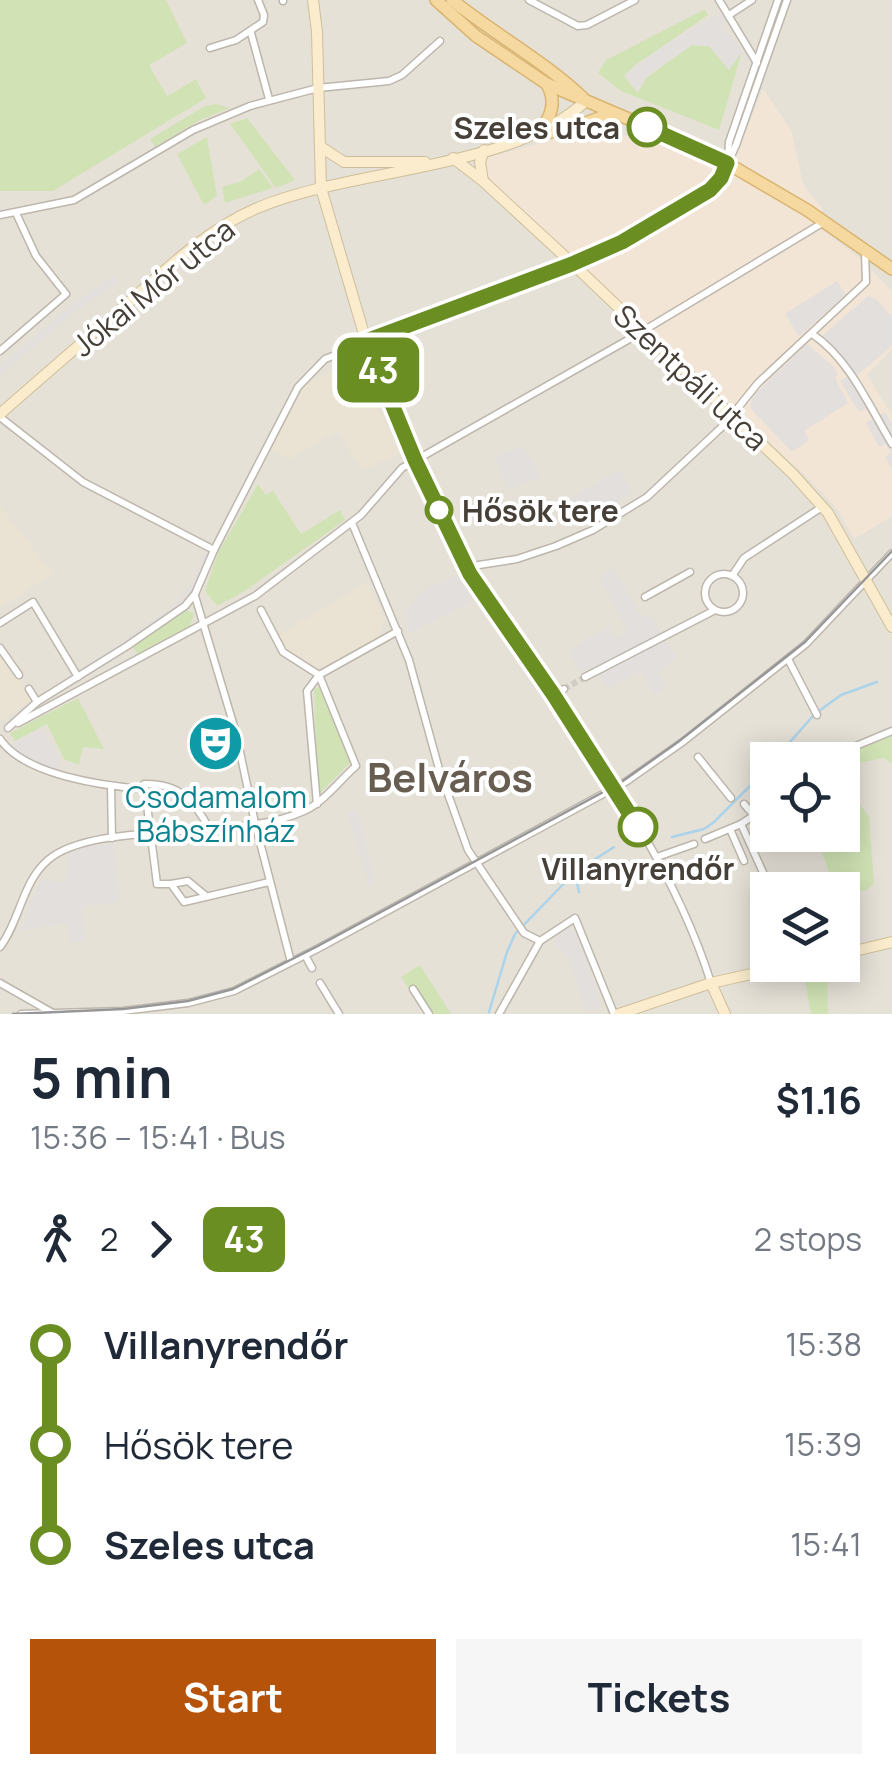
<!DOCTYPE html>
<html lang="en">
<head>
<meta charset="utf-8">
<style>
  :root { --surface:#fff; --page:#f6f6f7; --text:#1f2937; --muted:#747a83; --accent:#b45309 }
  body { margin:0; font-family:Manrope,sans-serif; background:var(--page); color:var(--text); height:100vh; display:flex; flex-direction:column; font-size:38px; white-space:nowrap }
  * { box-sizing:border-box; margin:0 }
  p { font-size:32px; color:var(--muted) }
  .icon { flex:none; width:55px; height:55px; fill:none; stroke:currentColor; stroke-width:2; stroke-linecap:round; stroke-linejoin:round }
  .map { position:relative; height:1014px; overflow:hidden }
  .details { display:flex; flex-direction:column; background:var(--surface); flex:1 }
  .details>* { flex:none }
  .badge { padding:0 20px; border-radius:15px; font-size:35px; line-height:65px }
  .controls { position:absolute; left:750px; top:742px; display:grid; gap:20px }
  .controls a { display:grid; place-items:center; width:110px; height:110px; border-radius:0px; background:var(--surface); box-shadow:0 5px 25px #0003; font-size:50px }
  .map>.badge { position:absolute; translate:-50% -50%; box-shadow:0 0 0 5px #fff }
  .legs { display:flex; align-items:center; gap:15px; height:110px; padding:0 30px; font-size:32px }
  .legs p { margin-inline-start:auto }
  .head { display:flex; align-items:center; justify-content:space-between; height:170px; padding:0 30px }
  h1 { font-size:55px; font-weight:700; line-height:75px }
  .cta { display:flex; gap:20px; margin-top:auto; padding:20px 30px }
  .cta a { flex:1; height:115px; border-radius:0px; background:var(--accent); color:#fff; font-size:40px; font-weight:700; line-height:115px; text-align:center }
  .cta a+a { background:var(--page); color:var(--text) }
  ul { padding:0 30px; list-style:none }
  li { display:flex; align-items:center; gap:35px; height:100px; font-size:38px }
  li i { display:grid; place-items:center; width:15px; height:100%; margin:0 12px; background:currentColor }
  li i::after { content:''; width:25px; height:25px; margin:-12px; border:8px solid; border-radius:50%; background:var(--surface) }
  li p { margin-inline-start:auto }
  li:first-child i { background:linear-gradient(#0000 50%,currentColor 0) }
  li:last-child i { background:linear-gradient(currentColor 50%,#0000 0) }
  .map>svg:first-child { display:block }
</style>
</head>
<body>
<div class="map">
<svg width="892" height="1014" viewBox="0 0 892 1014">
  <rect width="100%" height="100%" fill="#f3efe9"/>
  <path fill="#e6e1d7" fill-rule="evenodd" d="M 0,0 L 892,0 L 892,1014 L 0,1014 ZM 768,760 L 842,760 L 842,835 L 768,835 ZM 768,890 L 842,890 L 842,965 L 768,965 Z"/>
  <polygon fill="#f2e5d6" points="763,89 791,130 802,180 808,192 823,209 815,225 858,257 892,291 892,349 867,375 892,415 892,516 854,539 838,510 809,479 477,172 486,158 595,128 669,146 729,174"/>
  <g fill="#eae3d4">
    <polygon points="359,360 400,454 362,470 337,431 290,459 269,449 301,386"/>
    <polygon points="0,506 53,574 0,608"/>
    <polygon points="367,582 384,620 379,636 336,666 314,666 292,658 282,649 275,637"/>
    <polygon points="0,652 34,699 0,722"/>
  </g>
  <g fill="#d1e3b5">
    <polygon points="0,0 166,0 187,43 149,65 167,96 196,79 206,98 53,191 0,191"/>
    <polygon points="705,9 708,15 634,66 624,76 638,93 646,78 692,45 709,46 729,69 742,52 719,130 621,91 598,73 606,60"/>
    <polygon points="216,104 230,108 200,120 155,147 150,139 205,106"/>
    <polygon points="247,118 295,180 276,188 230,124"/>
    <polygon points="207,137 217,196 204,205 177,154"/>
    <polygon points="259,169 273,188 225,203 222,187 242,181"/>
    <polygon points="258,484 266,495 273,491 301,534 340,510 345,520 245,591 217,606 205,591 218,553"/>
    <polygon points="185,609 194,614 190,626 137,654 133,646"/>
    <polygon points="320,687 350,763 318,795 314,689"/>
    <polygon points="78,698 104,749 83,747 79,765 64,759 47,724 15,741 10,733"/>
    <polygon points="892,735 892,764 884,758 843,766 842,760 838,758"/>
    <polygon points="859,803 869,817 874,883 867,890 843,896 842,890 835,890 816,835 842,835 843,812"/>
    <polygon points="420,965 451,1014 432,1014 415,987 410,990 401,977"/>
    <polygon points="827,978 828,1014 811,1014 805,980"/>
  </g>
  <g fill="#e2dfdd">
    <polygon points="724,11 728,19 718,27 733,38 742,52 729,70 709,46 692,45 645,77 637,91 626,75 663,46"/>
    <polygon points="115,275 119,282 78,309 0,375 0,366 74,303"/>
    <polygon points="837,281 846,295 799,336 785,314"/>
    <polygon points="868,296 876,299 892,317 892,346 855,377 879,415 885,412 892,424 892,469 885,457 891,452 886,444 879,447 866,423 872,419 866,409 859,412 840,381 852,374 822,336"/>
    <polygon points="807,344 834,367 838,374 835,378 848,403 804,431 809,440 792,452 752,410 750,404 754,395"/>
    <polygon points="523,446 541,477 508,490 495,457"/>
    <polygon points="620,470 632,493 576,524 564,502"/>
    <polygon points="204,553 209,554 198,582 173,611 81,673 79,670 171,608 193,581"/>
    <polygon points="614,569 642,618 650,614 677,658 658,672 666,687 654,695 641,670 607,689 594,667 581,674 569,651 608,627 615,639 628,631 599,577"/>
    <polygon points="459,576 473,601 408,634 405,613 420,594 433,585"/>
    <polygon points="43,729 61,763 57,770 24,761 10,746"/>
    <polygon points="357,811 375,884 369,886 348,814"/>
    <polygon points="114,843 119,902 82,906 85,941 70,943 68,923 19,931 41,880 66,882 69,850"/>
    <polygon points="569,927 579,938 602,1006 587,1012 567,956 557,947 556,936"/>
  </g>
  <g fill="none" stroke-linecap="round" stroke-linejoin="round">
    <g stroke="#abd3ea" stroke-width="2.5">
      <polyline points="819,711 841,695 877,682"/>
      <polyline points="774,760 813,716"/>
      <polyline points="672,837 704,829 714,822 768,768"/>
      <polyline points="575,873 579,892"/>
      <polyline points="489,1012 507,952 515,934 575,872 614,847"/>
    </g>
    <polyline stroke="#d0ccc6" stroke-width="6" stroke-dasharray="6 3" stroke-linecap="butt" points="564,689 585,677"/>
    <defs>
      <g id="street">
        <polyline points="283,0 283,1"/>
        <polyline points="529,0 578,26 587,25 635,0"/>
        <polyline points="719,0 757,63"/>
        <polyline points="729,15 752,0"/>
        <polyline points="251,33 269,99"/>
        <polyline points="210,48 236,40 263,22 264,15 258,0"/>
        <polyline points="728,157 729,142 778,0"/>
        <polyline points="0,215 74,200 193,130 250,106 318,88 389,81 402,75 440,41"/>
        <path d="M 812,334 C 849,358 870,408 892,444"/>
        <polyline points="0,351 66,294 36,256 16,213"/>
        <polyline points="0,417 83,482 214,550"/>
        <path d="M 415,461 C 434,499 449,542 472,578 C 555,709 664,832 711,983"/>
        <polyline points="352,523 409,660 439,769 468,850 524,933 540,941"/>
        <polyline points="466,567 517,559 556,546 593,530 647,497 724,425 758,383 866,282 865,252"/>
        <circle cx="724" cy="593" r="19"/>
        <polyline points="732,576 744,558 822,507"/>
        <polyline points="195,596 236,733 255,823 291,962"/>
        <polyline points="645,597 690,572"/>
        <polyline points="261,610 283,652 319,675"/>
        <polyline points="0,623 33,602 78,677"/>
        <polyline points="0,648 19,675"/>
        <polyline points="788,659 817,715"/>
        <polyline points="585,677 715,610"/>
        <polyline points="29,689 37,702"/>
        <polyline points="553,694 564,689"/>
        <polyline points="18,723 255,596 361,515 402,468 633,337 824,222"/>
        <polyline points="8,728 37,702 127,646 185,606 195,594 214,550 298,387 325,359 573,264 622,242 710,190 721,179 736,145 787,0"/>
        <path d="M 0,739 C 24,775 103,786 145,789 L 144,784 C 179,783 194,800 210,830"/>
        <polyline points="698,757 731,798"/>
        <polyline points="831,760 839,753 892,731"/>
        <polyline points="111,787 112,838"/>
        <polyline points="145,789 157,884 171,884 184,902 269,882"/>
        <polyline points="317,804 307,691 319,675 398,631"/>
        <polyline points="744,804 756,818"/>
        <polyline points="741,824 771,890"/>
        <polyline points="730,829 744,861"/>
        <polyline points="705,839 741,824 768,806"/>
        <polyline points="657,857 694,844"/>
        <polyline points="171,884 188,881 206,896"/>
        <path d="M 0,947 C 20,921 22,882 48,860 C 96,819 238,842 304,811 C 324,802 339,781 356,766 L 319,675"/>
        <polyline points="305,955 312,968"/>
        <polyline points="0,983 51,1012"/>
        <polyline points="320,983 339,1014"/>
        <polyline points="413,989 429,1014"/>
        <polyline points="21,1014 123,1011 188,1003 234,991 317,949 627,781 684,741 806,644 892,553"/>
        <polyline points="499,1014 540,941 575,918 614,1014"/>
      </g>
      <g id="secondary">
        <polyline points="313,0 317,32 321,188 366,341 415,460"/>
        <polyline points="321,147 344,162 425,162"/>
        <polyline points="453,158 483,181 573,264 793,474 828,513 892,627"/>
        <polyline points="483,181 480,162 484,150"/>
        <path d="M 0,414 C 42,377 85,340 127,304 C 166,269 207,230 255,209 C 352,167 510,171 586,101"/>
        <polyline points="842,954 892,942"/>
        <polyline points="711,983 725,1014"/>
        <polyline points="619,1014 711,983 791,965"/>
      </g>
      <g id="primary">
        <polyline points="436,0 476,36 547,84 715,156 807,210 892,269"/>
        <path d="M 452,0 C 494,34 544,61 583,98"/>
        <path d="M 538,134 C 550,118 558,104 547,84"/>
        <polyline points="537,135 575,127 612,113"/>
      </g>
    </defs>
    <use href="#street" stroke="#bdb6ac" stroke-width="9"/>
    <use href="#secondary" stroke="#cebf9c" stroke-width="12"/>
    <use href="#primary" stroke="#d9b571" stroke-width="14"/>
    <use href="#street" stroke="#fff" stroke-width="6"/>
    <use href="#secondary" stroke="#faeccc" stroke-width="10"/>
    <use href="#primary" stroke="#f5d9a0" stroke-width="11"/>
    <polyline stroke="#979797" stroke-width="2.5" points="13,1014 123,1009 188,1001 233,989 316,947 620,783 678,742 805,642 892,551"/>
  </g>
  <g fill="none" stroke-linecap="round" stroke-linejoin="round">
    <defs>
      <polyline id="line-1" points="638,827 553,694 470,574 415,460 366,341 572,264 622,242 710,190 721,178 727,163 647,127"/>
    </defs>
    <use href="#line-1" stroke="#fff" stroke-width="22"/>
    <use href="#line-1" stroke="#6b8e23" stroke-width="15"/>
  </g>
  <defs>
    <symbol id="theatre-disc" viewBox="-11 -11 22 22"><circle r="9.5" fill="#0f9aa8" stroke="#fff"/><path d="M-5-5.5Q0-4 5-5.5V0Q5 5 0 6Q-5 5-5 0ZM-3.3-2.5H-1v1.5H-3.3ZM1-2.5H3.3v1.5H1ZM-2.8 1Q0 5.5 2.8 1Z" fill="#fff"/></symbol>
  </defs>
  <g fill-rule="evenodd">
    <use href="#theatre-disc" x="184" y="712" width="63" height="63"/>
  </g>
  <g fill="#fff" stroke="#6b8e23" stroke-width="5">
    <circle cx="647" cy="127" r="18"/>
    <circle cx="439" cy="510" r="12"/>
    <circle cx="638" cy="827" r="18"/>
  </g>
  <g text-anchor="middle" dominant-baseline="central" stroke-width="8" stroke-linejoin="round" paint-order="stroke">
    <g font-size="30" font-weight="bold" fill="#464038" stroke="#fff" text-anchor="end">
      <text x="620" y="127">Szeles utca</text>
      <text x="462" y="510" text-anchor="start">Hősök tere</text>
      <text x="638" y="868" text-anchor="middle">Villanyrendőr</text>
    </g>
    <g font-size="30" fill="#464038" stroke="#fff">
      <text transform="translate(153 287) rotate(-39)">Jókai Mór utca</text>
      <text transform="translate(691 377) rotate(43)">Szentpáli utca</text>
    </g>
    <g font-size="30" fill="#0d838f" stroke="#fff">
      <text x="216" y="796">Csodamalom<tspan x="216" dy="34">Bábszínház</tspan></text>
    </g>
    <g font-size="40" font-weight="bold" fill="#675d50" stroke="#fff">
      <text x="450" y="776">Belváros</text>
    </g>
  </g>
</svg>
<div class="controls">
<a><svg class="icon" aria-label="locate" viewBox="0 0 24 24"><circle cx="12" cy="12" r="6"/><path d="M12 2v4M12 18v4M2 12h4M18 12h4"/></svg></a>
<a><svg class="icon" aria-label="layers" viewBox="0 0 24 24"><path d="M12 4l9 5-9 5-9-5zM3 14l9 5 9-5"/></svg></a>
</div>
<b class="badge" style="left:378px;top:370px;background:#6b8e23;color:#fff">43</b>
</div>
<section class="details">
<div class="head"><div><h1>5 min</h1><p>15:36 – 15:41 · Bus</p></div><b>$1.16</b></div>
<div class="legs"><svg class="icon" aria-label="walk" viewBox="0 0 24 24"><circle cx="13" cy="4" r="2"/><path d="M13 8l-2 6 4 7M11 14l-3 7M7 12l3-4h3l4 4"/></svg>2<svg class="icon" aria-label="forward" viewBox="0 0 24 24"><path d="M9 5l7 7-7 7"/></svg><b class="badge" style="background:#6b8e23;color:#fff">43</b><p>2 stops</p></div>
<ul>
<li><i style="color:#6b8e23"></i><b>Villanyrendőr</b><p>15:38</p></li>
<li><i style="color:#6b8e23"></i><span>Hősök tere</span><p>15:39</p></li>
<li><i style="color:#6b8e23"></i><b>Szeles utca</b><p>15:41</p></li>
</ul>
<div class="cta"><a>Start</a><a>Tickets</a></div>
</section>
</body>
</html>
